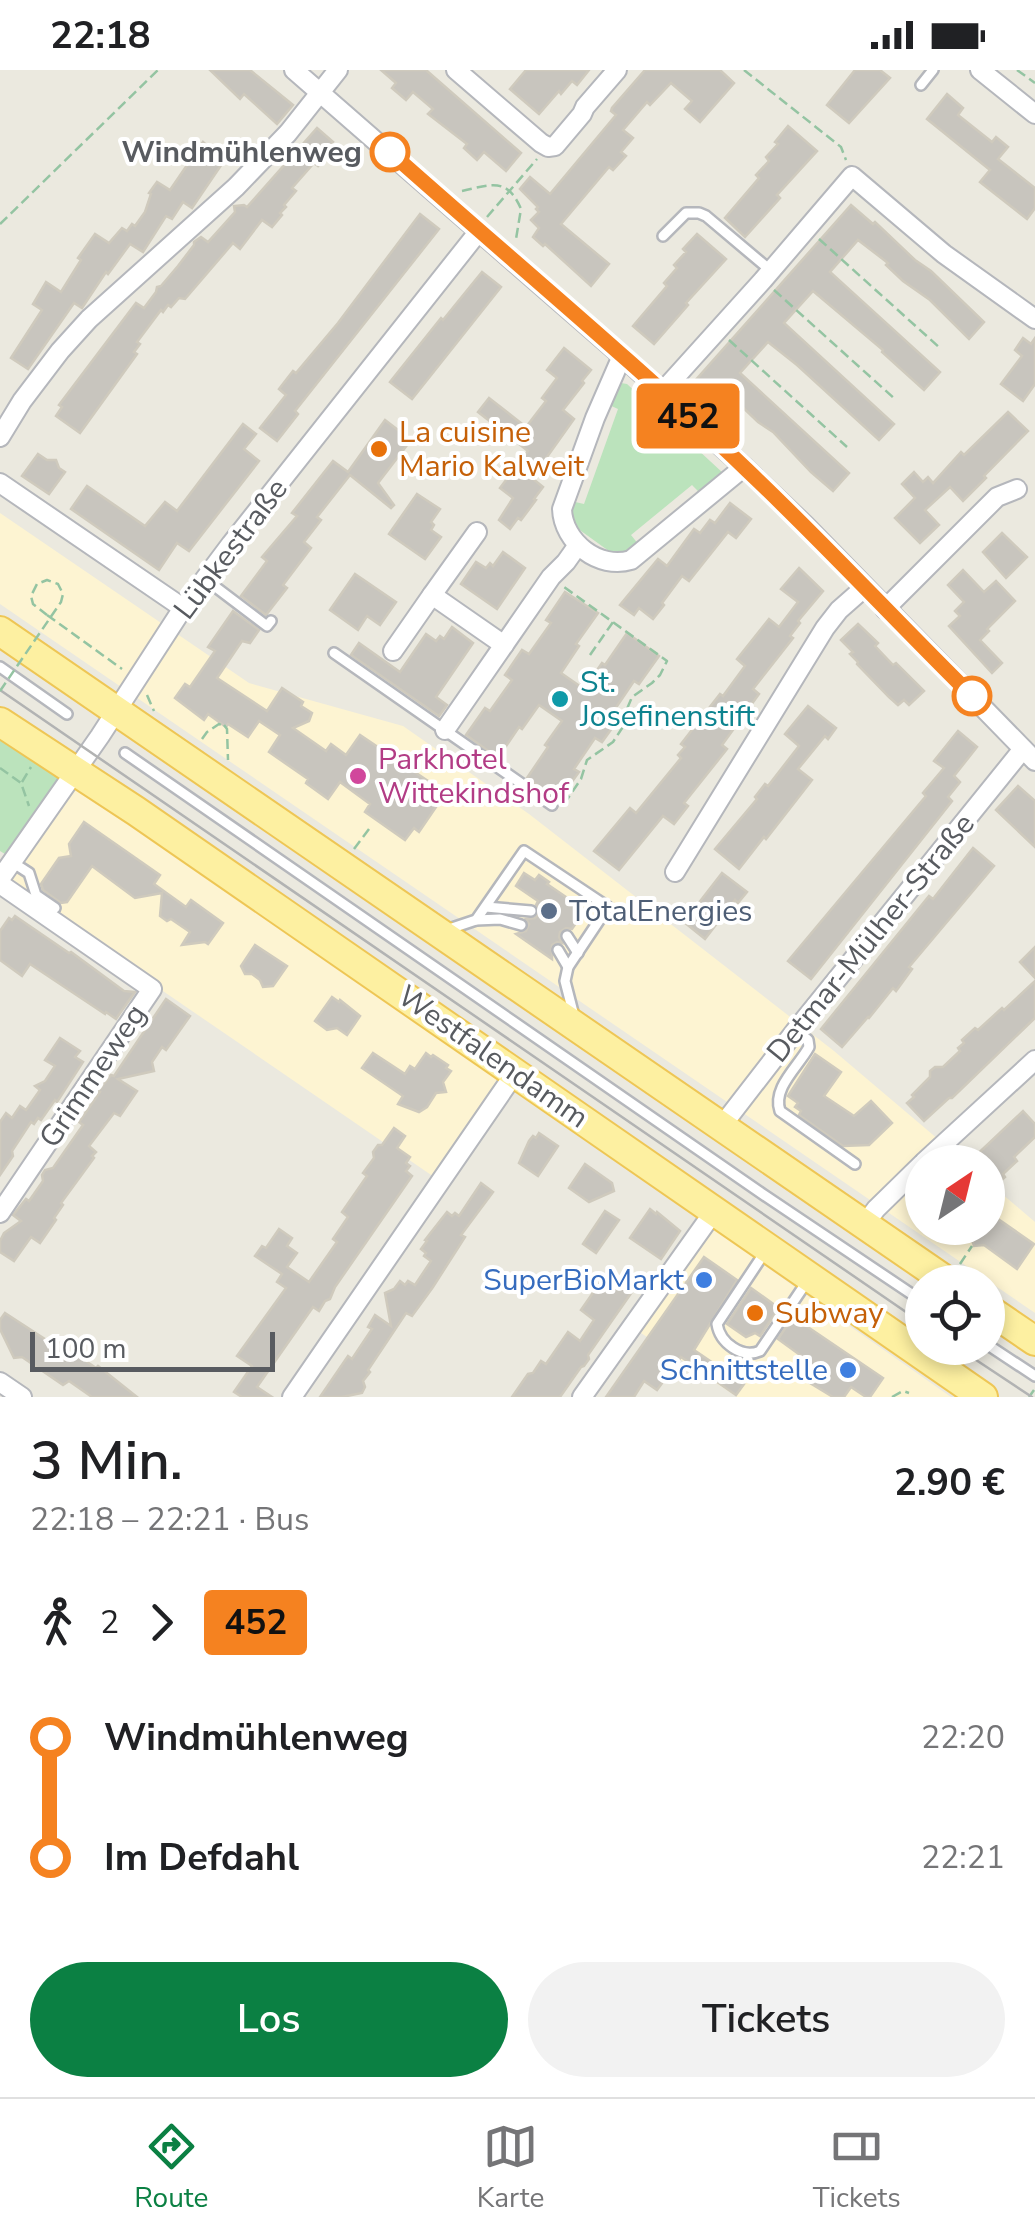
<!DOCTYPE html>
<html lang="de">
<head>
<meta charset="utf-8">
<style>
  :root { --surface:#fff; --page:#f2f2f2; --text:#202124; --muted:#757577; --line:#e0e0e0; --accent:#0b8043 }
  body { margin:0; font-family:"Nunito Sans",sans-serif; background:var(--page); color:var(--text); height:100vh; display:flex; flex-direction:column; font-size:38px; white-space:nowrap }
  * { box-sizing:border-box; margin:0 }
  p { font-size:32px; color:var(--muted) }
  .icon { flex:none; width:55px; height:55px; fill:none; stroke:currentColor; stroke-width:2; stroke-linecap:round; stroke-linejoin:round }
  .map { position:relative; height:1327px; overflow:hidden }
  .panel { display:flex; flex-direction:column; background:var(--surface); flex:1 }
  .panel>* { flex:none }
  .badge { padding:0 20px; border-radius:8px; font-size:35px; line-height:65px }
  .needle { width:65px; rotate:35deg }
  .fabs { position:absolute; left:905px; top:1075px; display:grid; gap:20px }
  .fabs a { display:grid; place-items:center; width:100px; height:100px; border-radius:50%; background:var(--surface); box-shadow:0 5px 15px #0003; font-size:50px }
  .scale { position:absolute; left:30px; bottom:25px; width:245px; box-sizing:border-box; padding-left:10px; border:5px solid #585b60; border-top:0; font-size:28px; line-height:35px; white-space:nowrap; color:#585b60; -webkit-text-stroke:8px #fff; paint-order:stroke }
  .map>.badge { position:absolute; translate:-50% -50%; box-shadow:0 0 0 5px #fff }
  .legs { display:flex; align-items:center; gap:15px; height:110px; padding:0 30px; font-size:32px }
  .legs p { margin-inline-start:auto }
  .overview { display:flex; align-items:center; justify-content:space-between; height:170px; padding:0 30px }
  h1 { font-size:55px; font-weight:600; line-height:75px }
  .primary-button { display:flex; gap:20px; margin-top:auto; padding:20px 30px }
  .primary-button a { flex:1; height:115px; border-radius:60px; background:var(--accent); color:#fff; font-size:40px; font-weight:600; line-height:115px; text-align:center }
  .primary-button a+a { background:var(--page); color:var(--text) }
  ul { padding:0 30px; list-style:none }
  li { display:flex; align-items:center; gap:35px; height:120px; font-size:38px }
  li i { display:grid; place-items:center; width:15px; height:100%; margin:0 12px; background:currentColor }
  li i::after { content:''; width:25px; height:25px; margin:-12px; border:8px solid; border-radius:50%; background:var(--surface) }
  li p { margin-inline-start:auto }
  li:first-child i { background:linear-gradient(#0000 50%,currentColor 0) }
  li:last-child i { background:linear-gradient(currentColor 50%,#0000 0) }
  .status { display:flex; justify-content:space-between; align-items:center; height:70px; padding:0 50px; background:var(--surface); direction:ltr }
  .status svg { height:28px; fill:currentColor }
  .menu { display:flex; justify-content:space-around; align-items:center; height:140px; border-top:2px solid var(--line); background:var(--surface); font-size:28px; color:var(--muted) }
  .menu a { display:grid; justify-items:center; gap:5px }
  .menu .current { color:var(--accent) }
  .map>svg:first-child { display:block }
</style>
</head>
<body>
<div class="status"><b>22:18</b><svg viewBox="0 0 49 12"><path d="M0 12V9h3v3zM5 12V6h3v6zM10 12V3h3v9zM15 12V0h3v12zM26 1h20v11H26zM47 4h2v5h-2z"/></svg></div>
<div class="map">
<svg width="1035" height="1327" viewBox="0 0 1035 1327">
  <rect width="100%" height="100%" fill="#ebe9df"/>
  <g fill="#fdf4d2">
    <polygon points="0,443 249,613 403,656 529,744 834,981 965,1092 922,1092 922,1158 988,1158 988,1112 1035,1152 1035,1243 0,534"/>
    <polygon points="74,712 507,1008 437,1109 4,812"/>
    <polygon points="710,1156 841,1250 951,1327 737,1327 635,1259"/>
  </g>
  <g fill="#bbe3bc">
    <polygon points="621,313 627,314 724,404 701,424 692,415 631,465 639,475 631,482 613,484 570,453 571,431 584,434 618,339 607,334 614,319"/>
    <polygon points="0,657 68,704 10,787 0,781"/>
  </g>
  <g fill="#c8c5be" stroke="#cfcabd" stroke-width="2.5">
    <polygon points="210,0 250,0 293,35 277,54 244,24 240,29"/>
    <polygon points="381,0 426,0 521,83 506,101 484,82 477,90 464,78 467,74 428,44 433,39 413,22 406,30 392,18 396,13"/>
    <polygon points="526,0 589,0 577,15 572,11 561,24 559,21 539,44 510,19"/>
    <polygon points="645,0 720,0 734,13 700,52 685,39 692,31 671,13 650,35 647,32 623,60 633,68 621,82 626,86 613,100 609,97 561,154 609,194 591,216 545,174 543,176 533,167 539,158 531,150 539,142 536,139 538,137 520,119 530,107 550,124 616,45 611,41 612,38"/>
    <polygon points="855,0 880,0 890,8 849,53 827,35"/>
    <polygon points="947,24 963,38 958,45 992,72 996,67 1008,77 998,89 1035,118 1035,138 1027,149 980,112 990,100 927,49"/>
    <polygon points="788,56 817,81 777,125 780,128 745,167 725,148 759,108 756,105 769,91 766,87 778,74 775,72"/>
    <polygon points="317,58 333,72 327,79 331,82 318,96 314,93 292,118 296,121 284,135 286,137 280,143 282,145 272,157 262,150 240,179 233,173 185,229 179,228 171,237 168,235 163,242 161,240 137,272 140,274 134,282 137,284 80,363 56,346 62,337 59,335 136,233 144,238 156,222 157,217 161,216 178,196 194,175 194,172 201,167 208,172 235,142 234,136 244,135 247,137"/>
    <polygon points="203,72 224,91 192,138 183,132 172,149 166,146 143,182 130,174 108,204 106,202 82,238 74,233 28,299 11,288 42,240 33,234 46,212 61,222 81,190 78,188 95,164 109,173 122,158 127,161 132,154 135,156 145,142 151,124 149,123 157,112 170,120"/>
    <polygon points="851,135 873,154 875,152 915,190 931,201 984,252 969,269 930,230 903,211 886,195 888,193 858,170 830,202 940,302 924,320 882,282 883,280 813,221 784,253 894,354 879,370 797,295 768,272 740,303 849,403 833,421 811,402 773,362 758,352 731,326 723,322 715,331 694,312"/>
    <polygon points="420,144 439,159 295,341 298,344 277,371 260,358 286,325 279,319 293,301 296,303 338,253"/>
    <polygon points="697,164 726,189 686,233 688,235 654,274 633,256 667,216 664,213 677,198 674,195 686,182 683,179"/>
    <polygon points="482,202 501,217 412,329 390,312 441,248 443,250"/>
    <polygon points="1023,268 1031,274 1035,268 1035,314 1023,331 1001,314 1022,286 1015,280"/>
    <polygon points="564,278 591,300 582,311 584,313 563,340 574,349 532,408 543,417 534,429 536,430 521,450 518,448 510,459 499,450 513,428 500,418 528,381 478,342 489,328 526,357 546,331 542,328 557,308 547,300"/>
    <polygon points="1008,342 1028,361 984,406 986,408 963,431 950,417 925,440 939,455 920,473 895,448 915,428 902,414 914,402 923,412 928,407 933,413 961,382 964,385"/>
    <polygon points="385,350 411,370 378,413 394,435 391,438 350,405 317,447 321,450 304,472 311,478 283,515 287,518 266,545 241,526 267,491 262,487 297,446 292,443 333,391 348,402"/>
    <polygon points="243,354 256,364 244,379 259,391 189,481 177,473 159,500 71,439 87,416 145,456 165,432 177,441"/>
    <polygon points="38,384 47,390 56,390 59,398 65,402 49,424 22,406"/>
    <polygon points="417,424 440,439 431,452 434,455 431,460 441,467 425,489 389,464"/>
    <polygon points="730,433 751,449 736,468 728,462 689,511 682,506 662,533 664,535 653,549 639,538 634,545 620,535 658,489 667,496 694,459 700,463 710,450 715,453"/>
    <polygon points="1002,463 1027,487 1006,508 983,482"/>
    <polygon points="503,482 525,498 497,539 461,514 476,492 486,498 490,493 493,496"/>
    <polygon points="799,498 823,521 798,551 800,553 790,566 793,568 753,619 759,624 722,675 727,679 684,733 688,736 674,754 663,746 619,800 594,781 630,738 636,743 681,688 678,685 685,677 681,674 720,624 723,626 745,596 737,589 769,549 779,557 798,532 781,519"/>
    <polygon points="963,500 984,522 996,511 1015,531 987,559 989,561 980,570 1002,593 992,603 949,556 960,546 955,541 964,532 948,515"/>
    <polygon points="355,504 396,532 380,555 367,546 358,560 330,540"/>
    <polygon points="565,522 598,543 576,574 579,576 561,603 584,619 602,593 605,595 627,563 659,586 639,614 634,611 613,642 620,647 602,672 595,668 574,699 579,702 559,730 527,708 548,677 545,675 562,651 539,635 522,659 519,657 498,688 466,665 485,638 490,641 512,610 505,605 522,580 529,584 551,553 546,550"/>
    <polygon points="233,541 259,560 250,573 242,571 217,608 267,641 282,618 303,632 301,636 312,643 309,651 293,658 326,681 331,674 346,685 360,665 434,715 426,726 438,734 419,762 414,758 405,770 365,742 370,734 340,712 328,729 306,713 308,709 269,682 280,665 259,651 248,667 228,654 226,657 208,644 204,650 175,628 185,614 190,617 215,581 208,577"/>
    <polygon points="858,554 878,573 875,576 893,595 896,593 924,621 909,635 904,630 898,635 889,627 857,594 858,592 850,584 853,582 841,570"/>
    <polygon points="452,557 473,573 436,627 447,635 439,646 351,585 359,573 400,602 426,564 436,571 440,566 444,569"/>
    <polygon points="808,636 836,658 828,669 825,666 798,699 812,710 766,769 764,767 739,799 715,779 757,729 755,727 765,714 768,716 799,676 785,664"/>
    <polygon points="958,661 977,677 954,706 960,712 948,727 952,731 811,909 788,891 926,726 923,723 944,698 934,691"/>
    <polygon points="1018,716 1035,731 1035,777 996,740"/>
    <polygon points="84,752 160,805 154,814 186,837 191,830 223,853 208,874 205,872 182,875 190,862 171,849 167,851 160,846 162,823 135,828 92,796 67,832 61,833 43,820 41,814 59,788 71,786 69,774"/>
    <polygon points="973,778 994,796 909,897 912,899 896,921 893,918 869,948 868,947 842,977 821,959 929,826 933,829"/>
    <polygon points="524,803 535,810 539,805 549,812 547,814 585,840 572,859 566,858 560,862 559,867 562,873 557,872 552,875 552,889 516,864 526,861 529,854 526,849 535,848 539,843 536,835 538,831 516,816"/>
    <polygon points="722,803 747,822 738,833 735,830 705,869 684,852"/>
    <polygon points="15,846 69,883 71,882 124,921 135,922 118,946 116,949 106,942 105,944 30,894 22,906 0,890 0,861 9,848 12,850"/>
    <polygon points="255,875 287,896 273,916 263,917 260,910 252,904 245,904 241,896"/>
    <polygon points="1035,877 1035,908 1020,892"/>
    <polygon points="1035,911 1035,948 952,1028 949,1028 924,1051 907,1033 914,1027 912,1025 930,1007 930,1001 935,997 943,997 960,981 958,978 964,973 962,970 975,958 978,960 1002,938 1004,940"/>
    <polygon points="332,927 339,932 340,930 360,946 347,965 337,958 327,960 315,951"/>
    <polygon points="166,929 190,946 166,980 162,977 152,992 154,1001 118,1009 137,1021 120,1046 114,1043 89,1076 96,1082 92,1086 94,1088 61,1133 63,1135 54,1148 56,1150 40,1173 31,1167 14,1191 0,1182 0,1171 4,1163 21,1151 13,1145 26,1129 29,1131 43,1111 42,1105 45,1100 53,1098 83,1055 79,1052 100,1022 98,1021 111,1005 114,1006"/>
    <polygon points="60,968 80,981 75,987 83,992 57,1032 55,1030 41,1050 38,1048 34,1054 31,1052 12,1081 13,1086 0,1105 0,1052 6,1043 12,1048 20,1036 26,1040 40,1020 35,1016 45,1011 55,996 45,990"/>
    <polygon points="373,983 405,1004 410,996 415,999 426,983 431,987 433,985 448,995 446,998 451,1001 443,1012 446,1022 436,1023 427,1037 419,1042 398,1034 403,1026 362,998"/>
    <polygon points="815,984 841,1002 824,1026 854,1046 871,1031 892,1053 869,1075 843,1076 799,1045 801,1041 795,1037 798,1033 788,1026"/>
    <polygon points="1023,1041 1035,1054 1035,1067 1014,1087 1017,1091 1003,1104 1005,1107 988,1122 988,1092 969,1092"/>
    <polygon points="394,1058 405,1066 397,1078 410,1087 406,1093 410,1096 406,1101 412,1106 335,1217 330,1229 325,1231 319,1241 313,1237 257,1317 272,1327 242,1327 234,1322 252,1296 237,1286 286,1218 277,1212 282,1204 255,1186 262,1176 266,1178 279,1159 292,1168 287,1176 297,1183 287,1197 309,1212 337,1172 333,1169 348,1147 342,1142 367,1106 363,1103 374,1088 373,1082 378,1075 382,1075"/>
    <polygon points="539,1063 558,1076 538,1106 519,1093 529,1071 533,1066 536,1068"/>
    <polygon points="585,1094 612,1113 614,1121 589,1132 569,1118"/>
    <polygon points="481,1113 493,1122 461,1165 465,1167 433,1217 412,1246 406,1243 368,1300 370,1302 363,1311 365,1317 362,1323 342,1327 320,1327 348,1286 352,1289 372,1259 368,1257 375,1245 391,1256 385,1223 394,1219 400,1211 405,1215 408,1211 415,1215 431,1191 424,1186 426,1183 421,1179 427,1171 425,1170 447,1142 452,1146 455,1143 459,1146"/>
    <polygon points="650,1139 656,1144 657,1142 680,1161 661,1189 630,1168"/>
    <polygon points="605,1141 619,1150 596,1183 583,1174"/>
    <polygon points="988,1142 1034,1174 1017,1199 984,1175 974,1176 968,1158 988,1158"/>
    <polygon points="704,1187 737,1210 694,1280 744,1314 736,1325 681,1287 657,1320 644,1311 634,1327 606,1327"/>
    <polygon points="604,1207 612,1212 616,1207 634,1219 588,1285 589,1289 584,1296 581,1297 560,1327 512,1327 528,1304 533,1303 541,1291 546,1294 568,1262 580,1271 594,1250 581,1240"/>
    <polygon points="751,1218 779,1238 760,1266 755,1263 746,1267 727,1254"/>
    <polygon points="5,1243 71,1286 73,1282 96,1298 98,1296 137,1327 92,1327 69,1311 63,1315 22,1287 14,1288 0,1259 0,1250"/>
    <polygon points="793,1247 883,1308 870,1327 866,1327 851,1317 844,1327 833,1327 797,1305 807,1290 778,1269"/>
  </g>
  <g fill="none" stroke-linecap="round" stroke-linejoin="round">
    <defs>
      <g id="lane">
        <polyline points="921,15 933,0"/>
        <polyline points="663,166 686,143 699,143 706,146 770,200"/>
        <polyline points="205,509 267,556 271,551"/>
        <polyline points="334,583 552,735"/>
        <polyline points="0,597 67,644"/>
        <polyline points="125,683 764,1125 922,1231"/>
        <polyline points="12,792 29,803 36,825 55,838"/>
        <polyline points="486,837 531,841"/>
        <polyline points="476,850 500,849 521,855"/>
        <polyline points="446,860 476,850 524,781 608,837 568,897 565,911 574,946"/>
        <polyline points="567,866 578,883"/>
        <polyline points="558,880 568,897"/>
        <path d="M 796,960 L 808,970 L 809,977 C 798,997 772,1018 780,1041 L 855,1094"/>
        <path d="M 767,1179 L 717,1254 C 720,1273 742,1289 760,1281 L 808,1210"/>
        <polyline points="988,1275 1035,1306"/>
      </g>
      <g id="street">
        <polyline points="294,0 622,286 744,397 805,455 1035,691"/>
        <polyline points="456,0 541,73 548,77 555,76 582,44 585,37 617,0"/>
        <polyline points="980,0 1035,44"/>
        <path d="M 622,286 L 595,348 L 562,439 C 563,472 599,500 631,490 L 744,397"/>
        <polyline points="662,322 763,210 852,106 944,184 1035,249"/>
        <polyline points="0,367 22,331 60,281 89,249 236,117 288,63 338,0"/>
        <polyline points="0,413 183,538"/>
        <polyline points="477,462 432,525 504,575"/>
        <polyline points="885,539 997,427 1017,419"/>
        <polyline points="393,581 432,525"/>
        <polyline points="445,660 551,507 566,492 578,475"/>
        <polyline points="675,802 825,558 839,540 864,518"/>
        <polyline points="0,809 100,666 183,538 231,474 479,161"/>
        <polyline points="0,814 152,919 0,1143"/>
        <polyline points="721,1057 796,960 1023,679"/>
        <polyline points="924,1092 1035,990"/>
        <polyline points="864,1155 876,1139 922,1094"/>
        <polyline points="0,1312 22,1327"/>
        <polyline points="292,1327 515,1003"/>
        <polyline points="582,1327 715,1140"/>
      </g>
      <g id="primary">
        <polyline points="0,561 948,1212"/>
        <polyline points="0,652 136,741 983,1327"/>
        <polyline points="988,1239 1035,1271"/>
      </g>
    </defs>
    <use href="#lane" stroke="#b5b7bc" stroke-width="14"/>
    <use href="#street" stroke="#b5b7bc" stroke-width="22"/>
    <use href="#primary" stroke="#eec655" stroke-width="32"/>
    <g stroke="#94c4a2" stroke-width="2.5" stroke-dasharray="10 5" stroke-linecap="butt">
      <polyline points="744,0 841,77 846,90"/>
      <polyline points="1017,0 1035,13"/>
      <path d="M 462,121 C 490,115 507,106 521,139 L 516,169"/>
      <polyline points="487,147 537,89"/>
      <polyline points="0,154 158,0"/>
      <polyline points="819,169 940,278"/>
      <polyline points="774,220 896,330"/>
      <polyline points="729,270 847,377"/>
      <polyline points="47,545 122,599"/>
      <polyline points="590,585 613,552"/>
      <polyline points="147,625 154,641"/>
      <polyline points="224,655 227,659 228,690"/>
      <polyline points="202,669 207,662 219,654 221,655"/>
      <polyline points="0,698 21,713 29,736"/>
      <polyline points="22,712 31,697"/>
      <polyline points="564,734 581,709 587,690 613,672 628,649 627,639 632,627 652,613 660,605 667,591 564,517"/>
      <polyline points="354,779 369,759"/>
      <polyline points="960,1194 972,1176"/>
      <polyline points="967,1201 984,1212"/>
      <polyline points="892,1327 903,1321 909,1323"/>
      <polyline points="1029,1327 1034,1320"/>
    </g>
    <use href="#lane" stroke="#fff" stroke-width="9"/>
    <use href="#street" stroke="#fff" stroke-width="18"/>
    <use href="#primary" stroke="#fdf0a1" stroke-width="28"/>
    <g stroke="#b2b3b3" stroke-width="2.5">
      <polyline points="0,620 922,1253"/>
      <polyline points="958,1278 1032,1327"/>
    </g>
    <polyline stroke="#94c4a2" stroke-width="2.5" stroke-dasharray="10 5" stroke-linecap="butt" points="0,621 61,532 63,524 58,514 47,510 37,514 31,526 33,534 47,545"/>
  </g>
  <g fill="none" stroke-linecap="round" stroke-linejoin="round">
    <defs>
      <path id="line-1" d="M 390,82 C 509,188 632,290 747,400 C 824,473 896,551 972,626"/>
    </defs>
    <use href="#line-1" stroke="#fff" stroke-width="22"/>
    <use href="#line-1" stroke="#f58220" stroke-width="15"/>
  </g>
  <g fill="#fff" stroke="#f58220" stroke-width="5">
    <circle cx="390" cy="82" r="18"/>
    <circle cx="972" cy="626" r="18"/>
  </g>
  <g fill="#e8710a" stroke="#fff" stroke-width="4">
    <circle cx="379" cy="379" r="10"/>
    <circle cx="755" cy="1243" r="10"/>
  </g>
  <circle fill="#0f9aa8" stroke="#fff" stroke-width="4" cx="560" cy="629" r="10"/>
  <circle fill="#d1479c" stroke="#fff" stroke-width="4" cx="358" cy="706" r="10"/>
  <circle fill="#5c6f8a" stroke="#fff" stroke-width="4" cx="549" cy="841" r="10"/>
  <g fill="#3f7fe0" stroke="#fff" stroke-width="4">
    <circle cx="704" cy="1210" r="10"/>
    <circle cx="848" cy="1300" r="10"/>
  </g>
  <g text-anchor="middle" dominant-baseline="central" stroke-width="8" stroke-linejoin="round" paint-order="stroke">
    <g font-size="30" font-weight="bold" fill="#585b60" stroke="#fff" text-anchor="end">
      <text x="362" y="82">Windmühlenweg</text>
    </g>
    <g font-size="30" fill="#c56008" stroke="#fff" text-anchor="start">
      <text x="399" y="362">La cuisine<tspan x="399" dy="34">Mario Kalweit</tspan></text>
      <text x="775" y="1243">Subway</text>
    </g>
    <g font-size="30" fill="#585b60" stroke="#fff">
      <text transform="translate(231 479) rotate(-53)">Lübkestraße</text>
      <text transform="translate(871 868) rotate(-51)">Detmar-Mülher-Straße</text>
      <text transform="translate(493 987) rotate(35)">Westfalendamm</text>
      <text transform="translate(93 1006) rotate(-56)">Grimmeweg</text>
    </g>
    <g font-size="30" fill="#0d838f" stroke="#fff" text-anchor="start">
      <text x="580" y="612">St.<tspan x="580" dy="34">Josefinenstift</tspan></text>
    </g>
    <g font-size="30" fill="#b23c85" stroke="#fff" text-anchor="start">
      <text x="378" y="689">Parkhotel<tspan x="378" dy="34">Wittekindshof</tspan></text>
    </g>
    <g font-size="30" fill="#4e5e75" stroke="#fff" text-anchor="start">
      <text x="569" y="841">TotalEnergies</text>
    </g>
    <g font-size="30" fill="#366cbe" stroke="#fff" text-anchor="end">
      <text x="684" y="1210">SuperBioMarkt</text>
      <text x="828" y="1300">Schnittstelle</text>
    </g>
  </g>
</svg>
<div class="fabs">
<a><svg class="needle" viewBox="-14 -14 28 28"><path d="M0-13l5 13h-10z" fill="#e53935"/><path d="M0 13l5-13h-10z" fill="#757577"/></svg></a>
<a><svg class="icon" aria-label="locate" viewBox="0 0 24 24"><circle cx="12" cy="12" r="6"/><path d="M12 2v4M12 18v4M2 12h4M18 12h4"/></svg></a>
</div>
<div class="scale">100 m</div>
<b class="badge" style="left:688px;top:346px;background:#f58220;color:#111">452</b>
</div>
<section class="panel">
<div class="overview"><div><h1>3 Min.</h1><p>22:18 – 22:21 · Bus</p></div><b>2.90 €</b></div>
<div class="legs"><svg class="icon" aria-label="walk" viewBox="0 0 24 24"><circle cx="13" cy="4" r="2"/><path d="M13 8l-2 6 4 7M11 14l-3 7M7 12l3-4h3l4 4"/></svg>2<svg class="icon" aria-label="forward" viewBox="0 0 24 24"><path d="M9 5l7 7-7 7"/></svg><b class="badge" style="background:#f58220;color:#111">452</b></div>
<ul>
<li><i style="color:#f58220"></i><b>Windmühlenweg</b><p>22:20</p></li>
<li><i style="color:#f58220"></i><b>Im Defdahl</b><p>22:21</p></li>
</ul>
<div class="primary-button"><a>Los</a><a>Tickets</a></div>
</section>
<nav class="menu">
<a class="current"><svg class="icon" aria-label="directions" viewBox="0 0 24 24"><path d="M12 3l9 9-9 9-9-9zM9 14v-3h6M13 9l2 2-2 2"/></svg>Route</a>
<a><svg class="icon" aria-label="map" viewBox="0 0 24 24"><path d="M3 6l6-2 6 2 6-2v14l-6 2-6-2-6 2zM9 4v14M15 6v14"/></svg>Karte</a>
<a><svg class="icon" aria-label="tickets" viewBox="0 0 24 24"><path d="M3 7h18v10H3zM15 7v10"/></svg>Tickets</a>
</nav>
</body>
</html>
